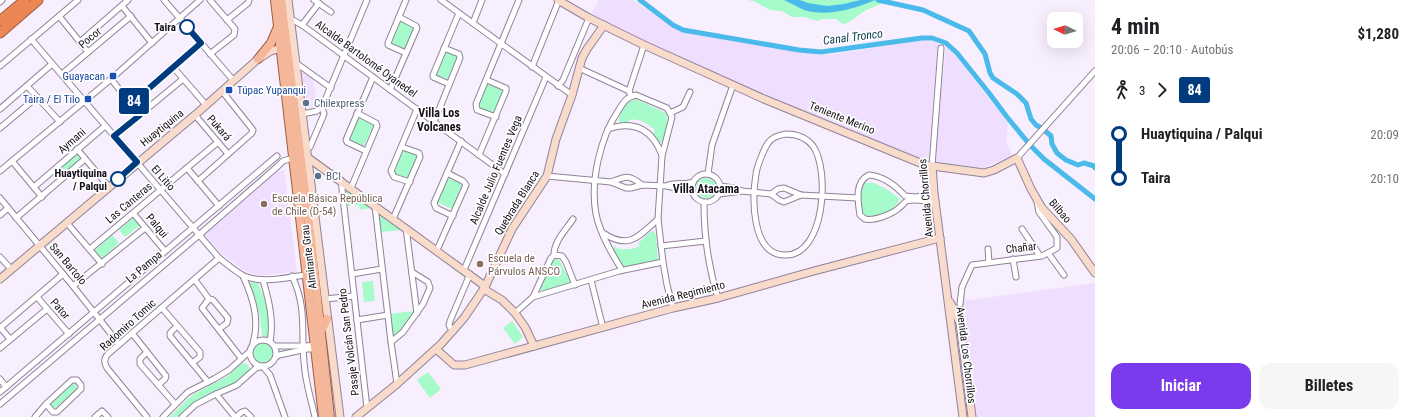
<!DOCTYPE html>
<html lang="es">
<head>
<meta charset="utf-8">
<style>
  :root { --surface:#fff; --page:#f6f6f6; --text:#202124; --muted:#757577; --accent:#7c3aed }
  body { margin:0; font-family:"Roboto Condensed",sans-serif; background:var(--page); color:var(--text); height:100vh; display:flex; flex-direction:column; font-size:15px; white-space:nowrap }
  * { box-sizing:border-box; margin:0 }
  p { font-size:13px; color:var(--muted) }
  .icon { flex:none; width:22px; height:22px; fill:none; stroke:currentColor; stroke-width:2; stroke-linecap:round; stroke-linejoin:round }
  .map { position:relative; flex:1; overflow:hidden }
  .side { display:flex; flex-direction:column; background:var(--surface); width:320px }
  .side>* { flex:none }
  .badge { padding:0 8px; border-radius:3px; font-size:14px; line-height:26px }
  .needle { width:26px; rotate:275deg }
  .fabs { position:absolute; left:1047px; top:12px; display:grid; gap:8px }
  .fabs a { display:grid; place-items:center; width:36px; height:36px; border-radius:8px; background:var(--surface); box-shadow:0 4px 16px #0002; font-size:20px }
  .map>.badge { position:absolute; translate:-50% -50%; box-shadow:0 0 0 2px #fff }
  .legs { display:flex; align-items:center; gap:6px; height:44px; padding:0 16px; font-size:13px }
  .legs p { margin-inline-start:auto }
  .summary { display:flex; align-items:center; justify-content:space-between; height:68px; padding:0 16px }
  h1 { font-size:22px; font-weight:700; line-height:30px }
  .button { display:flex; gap:8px; margin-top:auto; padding:8px 16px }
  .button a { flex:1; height:46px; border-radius:12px; background:var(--accent); color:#fff; font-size:16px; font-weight:700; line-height:46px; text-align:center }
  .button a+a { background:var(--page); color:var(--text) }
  ul { padding:0 16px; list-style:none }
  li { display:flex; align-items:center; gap:14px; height:44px; font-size:15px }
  li i { display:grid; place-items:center; width:6px; height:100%; margin:0 5px; background:currentColor }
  li i::after { content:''; width:10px; height:10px; margin:-5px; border:3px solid; border-radius:50%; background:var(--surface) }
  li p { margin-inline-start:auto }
  li:first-child i { background:linear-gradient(#0000 50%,currentColor 0) }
  li:last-child i { background:linear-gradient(currentColor 50%,#0000 0) }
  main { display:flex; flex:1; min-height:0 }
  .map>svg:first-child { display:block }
</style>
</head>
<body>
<main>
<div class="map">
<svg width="1095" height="417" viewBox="0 0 1095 417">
  <rect width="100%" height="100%" fill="#f7eefe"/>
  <g fill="#efdefe">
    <polygon points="599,0 633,0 677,30 819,55 828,55 924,40 938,43 928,164 765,97 644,44 591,15"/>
    <polygon points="946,44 1008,123 1006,140 1012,156 983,168 934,162"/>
    <polygon points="305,72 313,78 317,106 305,108 300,73"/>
    <polygon points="284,170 297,271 261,276 245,271 222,254 204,235 276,172"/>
    <polygon points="1095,283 1095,417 976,417 961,315 962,301"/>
  </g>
  <g fill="#a5fbc9">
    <polygon points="747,0 891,0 868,9 847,23 842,24 837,19 823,19 817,21 804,17 792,17 782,11 770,10 754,1"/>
    <polygon points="399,20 415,27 405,49 389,42"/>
    <polygon points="445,51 459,57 449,80 435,74"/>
    <polygon points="488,82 504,89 494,114 477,107"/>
    <path d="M 635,99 L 664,112 C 671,119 667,134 662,142 L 658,142 L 653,134 L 655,130 C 647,123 639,118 629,120 L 628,123 L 623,123 L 619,122 C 618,113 627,102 635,99 Z"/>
    <polygon points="358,117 374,124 364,146 348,139"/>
    <polygon points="402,150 418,156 408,179 393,173"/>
    <polygon points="76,153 81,159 64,174 59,169"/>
    <polygon points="447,178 463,184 452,209 437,202"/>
    <circle cx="706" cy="188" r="10"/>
    <path d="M 864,183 L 874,183 L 888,190 L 900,199 C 893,211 884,214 870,218 L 862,212 C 861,202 859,193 864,183 Z"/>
    <polygon points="346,190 372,208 360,210 359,205 348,206"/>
    <polygon points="379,214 402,230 381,232"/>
    <polygon points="134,217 140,225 125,237 119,230"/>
    <path d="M 653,231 L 655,233 L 656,235 L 658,260 L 623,268 L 612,250 L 614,246 L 616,245 L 615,248 C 624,250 632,250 640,246 L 638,243 C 643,240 648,232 653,231 Z"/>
    <polygon points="112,235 119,243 101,259 94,251"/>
    <polygon points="557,259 559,260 570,281 570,283 542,292 541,288 553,260"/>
    <polygon points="373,281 375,301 364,302 362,282"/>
    <path d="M 252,282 L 258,283 C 265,299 272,320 268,338 L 267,339 L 263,337 L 262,335 L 260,316 L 250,286 L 250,283 Z"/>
    <polygon points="414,311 414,312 405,327 393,338 390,314"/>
    <polygon points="512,321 523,337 515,344 503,328"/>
    <circle cx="263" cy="353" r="10"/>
    <path d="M 242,363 L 247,364 L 250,369 C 236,389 211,392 192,405 C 187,408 182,413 178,417 L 170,417 L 187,400 L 194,394 L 228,376 Z"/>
    <polygon points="428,372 441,389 430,398 417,380"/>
    <polygon points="74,382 77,387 77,390 55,408 52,409 49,405"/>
  </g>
  <path fill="#4abaea" d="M 784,0 L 800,0 L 808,3 L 827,6 L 844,4 L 860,0 L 875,0 C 854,9 827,17 804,10 C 797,7 791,3 784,0 Z"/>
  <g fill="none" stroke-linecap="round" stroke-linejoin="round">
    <g stroke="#4abaea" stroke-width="5">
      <polyline points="640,0 673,25 683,30 799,50 821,52 922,38 932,38 946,43 957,53 989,93 1007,117 1030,145 1044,159 1095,199"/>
      <polyline points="878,0 923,10 969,31 985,54 990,73 993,78 1017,94 1026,103 1031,119 1036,125 1043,129 1051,136 1052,144 1057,153 1066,160 1078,165 1084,163 1094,166 1095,168"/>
    </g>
    <defs>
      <g id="street">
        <polyline points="164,0 233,80"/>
        <polyline points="210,0 235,29 234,35 210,54"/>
        <polyline points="314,0 331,12"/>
        <polyline points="406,0 388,43 388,45 406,53"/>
        <polyline points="441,0 572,95"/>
        <polyline points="0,2 2,0"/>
        <polyline points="122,6 152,43"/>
        <polyline points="59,16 88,52"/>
        <polyline points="291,19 302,25 505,174"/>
        <polyline points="227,20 248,3 249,0"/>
        <polyline points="473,23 482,0"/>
        <polyline points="302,25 319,3"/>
        <path d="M 31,39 L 219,258 C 227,264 236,272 244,276 C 263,284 287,277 306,275"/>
        <polyline points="80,42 128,0"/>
        <polyline points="296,63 331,88"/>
        <polyline points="0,66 78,0"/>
        <polyline points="173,67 206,105"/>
        <polyline points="532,67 559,0"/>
        <polyline points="579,68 629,91 631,96"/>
        <polyline points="62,74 131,16"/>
        <polyline points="111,79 140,115"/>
        <polyline points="449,84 433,77 433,75 459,13"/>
        <polyline points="27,86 60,122"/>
        <polyline points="558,86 563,80 589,18"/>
        <polyline points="390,90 417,28 416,26 399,17"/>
        <polyline points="629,91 644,45"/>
        <polyline points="131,104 201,43"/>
        <polyline points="0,109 52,64"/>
        <polyline points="670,113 683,107 690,92"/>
        <polyline points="302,114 317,111 323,105 367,0"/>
        <polyline points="195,115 228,154"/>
        <polyline points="496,117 477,110 476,104 519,0"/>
        <polyline points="434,122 460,58 459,54 444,48"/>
        <polyline points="0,128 37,97"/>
        <path d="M 608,129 C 634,120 652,129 662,155"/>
        <path d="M 786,134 C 797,134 806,137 813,146 C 830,170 825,255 786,255 C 751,256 752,198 756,174 C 757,166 764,149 768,143 C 772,137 779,135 786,134 Z"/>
        <polyline points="114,136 183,79"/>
        <polyline points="77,149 109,187"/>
        <polyline points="306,149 310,147 324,114 322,107"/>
        <polyline points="366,151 347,142 346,140 373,77"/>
        <polyline points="479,155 506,91 506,88 503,87 487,80"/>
        <polyline points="1017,158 1095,71"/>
        <polyline points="12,161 42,197"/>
        <polyline points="932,166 941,48"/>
        <polyline points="187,168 219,206"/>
        <polyline points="0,171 111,79 200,0"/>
        <circle cx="706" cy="188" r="14"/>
        <polyline points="708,174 712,145 733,85"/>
        <polyline points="547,176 611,182 626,188 631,188 642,185 666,186 691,191"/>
        <polyline points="341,180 367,408"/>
        <polyline points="198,181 252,133 253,130 222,91"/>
        <polyline points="410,182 394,177 391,171 417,109"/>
        <path d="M 611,182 C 626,176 629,174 642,185"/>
        <path d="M 668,185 C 677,182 684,185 693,182"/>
        <polyline points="720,186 734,188 742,191 771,194 779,200 784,202 801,195"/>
        <polyline points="34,187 105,126"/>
        <polyline points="351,188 377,126 376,123 357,113"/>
        <path d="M 934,193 L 916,197 L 905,196 C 896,186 883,176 869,175 C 854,182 858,202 860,215 L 865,219 C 875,221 893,214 900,207 C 903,205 904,202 907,201 C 915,198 927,202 935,202"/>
        <polyline points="719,194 742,191"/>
        <polyline points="771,194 778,189 784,188 801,195 858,198"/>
        <polyline points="0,198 73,286 119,344"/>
        <path d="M 704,203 C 704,235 708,266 718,298"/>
        <polyline points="375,206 391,342 397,384"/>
        <polyline points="133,213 165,251"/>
        <polyline points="0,215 8,208"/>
        <polyline points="453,216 436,208 434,203 461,141"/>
        <polyline points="16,218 85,159"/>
        <polyline points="393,219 420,157 419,153 402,147"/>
        <polyline points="67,223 102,264"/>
        <polyline points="406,228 417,313"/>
        <polyline points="1022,229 1040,256"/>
        <path d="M 603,233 C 629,250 638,237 658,219"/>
        <polyline points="661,246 706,241"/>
        <polyline points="90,249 218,142"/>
        <polyline points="988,249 989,262"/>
        <polyline points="437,250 466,185 463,181 447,173"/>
        <polyline points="1048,253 1064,275"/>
        <polyline points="554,255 562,256 566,262 575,285"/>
        <polyline points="0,257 11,269"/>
        <polyline points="1013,259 1016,277"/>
        <polyline points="464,270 546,77"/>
        <path d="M 622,270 C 612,254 600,234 596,214 C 590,182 600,138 618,111 C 623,103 626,97 636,95 L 667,108 L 672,117 L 662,156 L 658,219 L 663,262 L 667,285 L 673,308"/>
        <polyline points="352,274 382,269"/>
        <path d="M 243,276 C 253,298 260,320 253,343"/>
        <path d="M 292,276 C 307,307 301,330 304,362 C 305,381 311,399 315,417"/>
        <polyline points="195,280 209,299 213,300 228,318 227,323 219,329"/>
        <path d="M 263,280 C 269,301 274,320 270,342"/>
        <polyline points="591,280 603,328"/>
        <polyline points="73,286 145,228"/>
        <polyline points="37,297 69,334"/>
        <polyline points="533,297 619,271 663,262"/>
        <polyline points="209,299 202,308 241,358"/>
        <polyline points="325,299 354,296"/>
        <polyline points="960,304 962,287 972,265 1042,256 1057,248 1057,237 1039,212 1037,202"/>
        <polyline points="162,308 200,352 200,357 192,363"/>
        <path d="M 515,313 L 533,297 L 551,258 L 554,255 C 554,241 566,230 573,219"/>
        <polyline points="357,320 388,315"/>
        <polyline points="177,326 170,333 170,336 208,382"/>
        <polyline points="0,327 10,339"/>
        <polyline points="1,327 63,274"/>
        <polyline points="453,332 449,325 450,321 470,274"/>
        <polyline points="132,333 166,376 165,379 158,385"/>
        <circle cx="263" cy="353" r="13"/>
        <polyline points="391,342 403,332 423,304 430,288 428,282 412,272"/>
        <polyline points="274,346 306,346 315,345"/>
        <polyline points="0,348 47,309"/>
        <polyline points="147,352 140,359 140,364 175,404"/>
        <polyline points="276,357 279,355 307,349 316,349"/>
        <polyline points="263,367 270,375 285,417"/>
        <polyline points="0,379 6,387"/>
        <polyline points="0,392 277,156"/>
        <polyline points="216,394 235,417"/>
        <polyline points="0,404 199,235 278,166 283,161 293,158"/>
        <polyline points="35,417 46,404 72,380 77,380 81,385 81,389 57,412 53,412 46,404"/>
        <polyline points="95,417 102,411 108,417"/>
        <path d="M 147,417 L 107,368 C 104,363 104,358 108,354 L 219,258"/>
        <polyline points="163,417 188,392 214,379 229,370 249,352"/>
        <polyline points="182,417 195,405 214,395 237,385 256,368 260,367"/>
        <polyline points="236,417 242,412 245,411 251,417"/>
      </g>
      <g id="secondary">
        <polyline points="288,0 340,417"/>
        <polyline points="558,0 589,18 644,45 764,99 925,165 984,173 994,170 1017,158 1031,189 1042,208 1071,239 1095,273"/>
        <polyline points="307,157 482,284 487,291 502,300 515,313 525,327 534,346"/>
        <polyline points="932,166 934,193 963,417"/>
        <polyline points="0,279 195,115 258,59 271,51 285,47"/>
        <polyline points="950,302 960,323 972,417"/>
        <polyline points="436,349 454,365 465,365 673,308 718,298 814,271 940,238"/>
        <polyline points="356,417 397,384 441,344 464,318 485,287 512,229 547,176 556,139 572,95 582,58 587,49 604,25"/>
      </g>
      <g id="primary">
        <polyline points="275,0 323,417"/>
        <polyline points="281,0 311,242 330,417"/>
        <polyline points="258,59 271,43 277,29"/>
        <polyline points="321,331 327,319"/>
      </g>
      <g id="highway">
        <polyline points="0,21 25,0"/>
        <polyline points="0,33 38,0"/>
      </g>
    </defs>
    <use href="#street" stroke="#8f8299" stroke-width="7"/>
    <use href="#secondary" stroke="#8f8299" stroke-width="9"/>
    <use href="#primary" stroke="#a05d40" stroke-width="10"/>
    <use href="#highway" stroke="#a05d40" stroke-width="11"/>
    <use href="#street" stroke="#fff" stroke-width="5"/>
    <use href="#secondary" stroke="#f9dbcc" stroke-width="7"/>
    <use href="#primary" stroke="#f4b799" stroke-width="8"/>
    <use href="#highway" stroke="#ec8755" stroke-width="9"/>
  </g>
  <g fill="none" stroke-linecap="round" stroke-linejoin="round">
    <defs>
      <polyline id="line-1" points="118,179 137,162 114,136 140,115 131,104 201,43 187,27"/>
    </defs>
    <use href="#line-1" stroke="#fff" stroke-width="9"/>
    <use href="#line-1" stroke="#003b80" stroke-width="6"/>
  </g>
  <g fill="#fff" stroke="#003b80" stroke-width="2">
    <circle cx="187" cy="27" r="7"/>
    <circle cx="118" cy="179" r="7"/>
  </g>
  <g fill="#1a4fb4" stroke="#fff" stroke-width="1.5">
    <rect x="109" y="72" width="8" height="8" rx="2"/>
    <rect x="225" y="86" width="8" height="8" rx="2"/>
    <rect x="84" y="95" width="8" height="8" rx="2"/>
  </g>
  <g fill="#5c6f8a" stroke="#fff" stroke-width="1.5">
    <circle cx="306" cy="103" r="4"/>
    <circle cx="318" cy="176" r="4"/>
  </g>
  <g fill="#8d6e63" stroke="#fff" stroke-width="1.5">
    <circle cx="264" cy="204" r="4"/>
    <circle cx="480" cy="264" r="4"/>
  </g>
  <g text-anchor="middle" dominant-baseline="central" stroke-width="3.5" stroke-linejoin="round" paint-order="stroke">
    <g font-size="11" font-weight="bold" fill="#140f18" stroke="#fff" text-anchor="end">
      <text x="176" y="27">Taira</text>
      <text x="107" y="173">Huaytiquina<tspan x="107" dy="13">/ Palqui</tspan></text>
    </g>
    <g font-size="11" fill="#140f18" stroke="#fff">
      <text transform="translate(90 38) rotate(-40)">Pocor</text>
      <text transform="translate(366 59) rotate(36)">Alcalde Bartolomé Oyanedel</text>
      <text transform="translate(842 118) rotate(22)">Teniente Merino</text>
      <text transform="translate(162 128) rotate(-39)">Huaytiquina</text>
      <text transform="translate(219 128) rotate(49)">Pukará</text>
      <text transform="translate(72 141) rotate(-41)">Aymani</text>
      <text transform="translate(496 170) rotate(-67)">Alcalde Julio Fuentes Vega</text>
      <text transform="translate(163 178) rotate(49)">El Litio</text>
      <text transform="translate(926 198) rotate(-95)">Avenida Chorrillos</text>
      <text transform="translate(129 203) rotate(-40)">Las Canteras</text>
      <text transform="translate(517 203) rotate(-58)">Quebrada Blanca</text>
      <text transform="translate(1060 211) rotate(49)">Bilbao</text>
      <text transform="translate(157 226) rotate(50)">Palqui</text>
      <text transform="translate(1021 248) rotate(-7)">Chañar</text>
      <text transform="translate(309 257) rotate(-97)">Almirante Grau</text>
      <text transform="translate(68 264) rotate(50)">San Bartolo</text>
      <text transform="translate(144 267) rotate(-40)">La Pampa</text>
      <text transform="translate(683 295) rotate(-14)">Avenida Regimiento</text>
      <text transform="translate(60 309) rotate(49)">Pator</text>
      <text transform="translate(128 325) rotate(-42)">Radomiro Tomic</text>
      <text transform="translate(349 342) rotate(-97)">Pasaje Volcán San Pedro</text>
      <text transform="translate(966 355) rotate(83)">Avenida Los Chorrillos</text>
    </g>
    <g font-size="11" fill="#164399" stroke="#fff" text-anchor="end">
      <text x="105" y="76">Guayacan</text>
      <text x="237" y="90" text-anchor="start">Túpac Yupanqui</text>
      <text x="80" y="99">Taira / El Tilo</text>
    </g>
    <g font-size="11" fill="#4e5e75" stroke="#fff" text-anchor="start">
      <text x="314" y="103">Chilexpress</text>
      <text x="326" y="176">BCI</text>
    </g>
    <g font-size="11" fill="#785e54" stroke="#fff" text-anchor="start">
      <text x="272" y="198">Escuela Básica República<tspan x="272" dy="13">de Chile (D-54)</tspan></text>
      <text x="488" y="258">Escuela de<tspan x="488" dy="13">Párvulos ANSCO</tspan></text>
    </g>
    <g font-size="12" font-style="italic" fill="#0c3d51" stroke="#fff">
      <text transform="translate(853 37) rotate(-7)">Canal Tronco</text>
    </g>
    <g font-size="12" font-weight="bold" fill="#140f18" stroke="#fff">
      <text x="439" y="113">Villa Los<tspan x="439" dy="14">Volcanes</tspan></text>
      <text x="706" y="189">Villa Atacama</text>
    </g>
  </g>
</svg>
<div class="fabs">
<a><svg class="needle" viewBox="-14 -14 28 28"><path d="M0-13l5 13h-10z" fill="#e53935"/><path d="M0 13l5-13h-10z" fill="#757577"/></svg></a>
</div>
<b class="badge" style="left:134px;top:101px;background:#003b80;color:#fff">84</b>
</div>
<section class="side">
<div class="summary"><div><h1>4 min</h1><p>20:06 – 20:10 · Autobús</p></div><b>$1,280</b></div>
<div class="legs"><svg class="icon" aria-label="walk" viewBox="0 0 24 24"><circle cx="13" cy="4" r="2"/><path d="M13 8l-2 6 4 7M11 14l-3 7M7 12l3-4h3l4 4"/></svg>3<svg class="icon" aria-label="forward" viewBox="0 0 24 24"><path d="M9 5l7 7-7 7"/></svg><b class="badge" style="background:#003b80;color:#fff">84</b></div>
<ul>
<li><i style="color:#003b80"></i><b>Huaytiquina / Palqui</b><p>20:09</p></li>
<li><i style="color:#003b80"></i><b>Taira</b><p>20:10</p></li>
</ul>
<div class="button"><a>Iniciar</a><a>Billetes</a></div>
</section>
</main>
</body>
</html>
